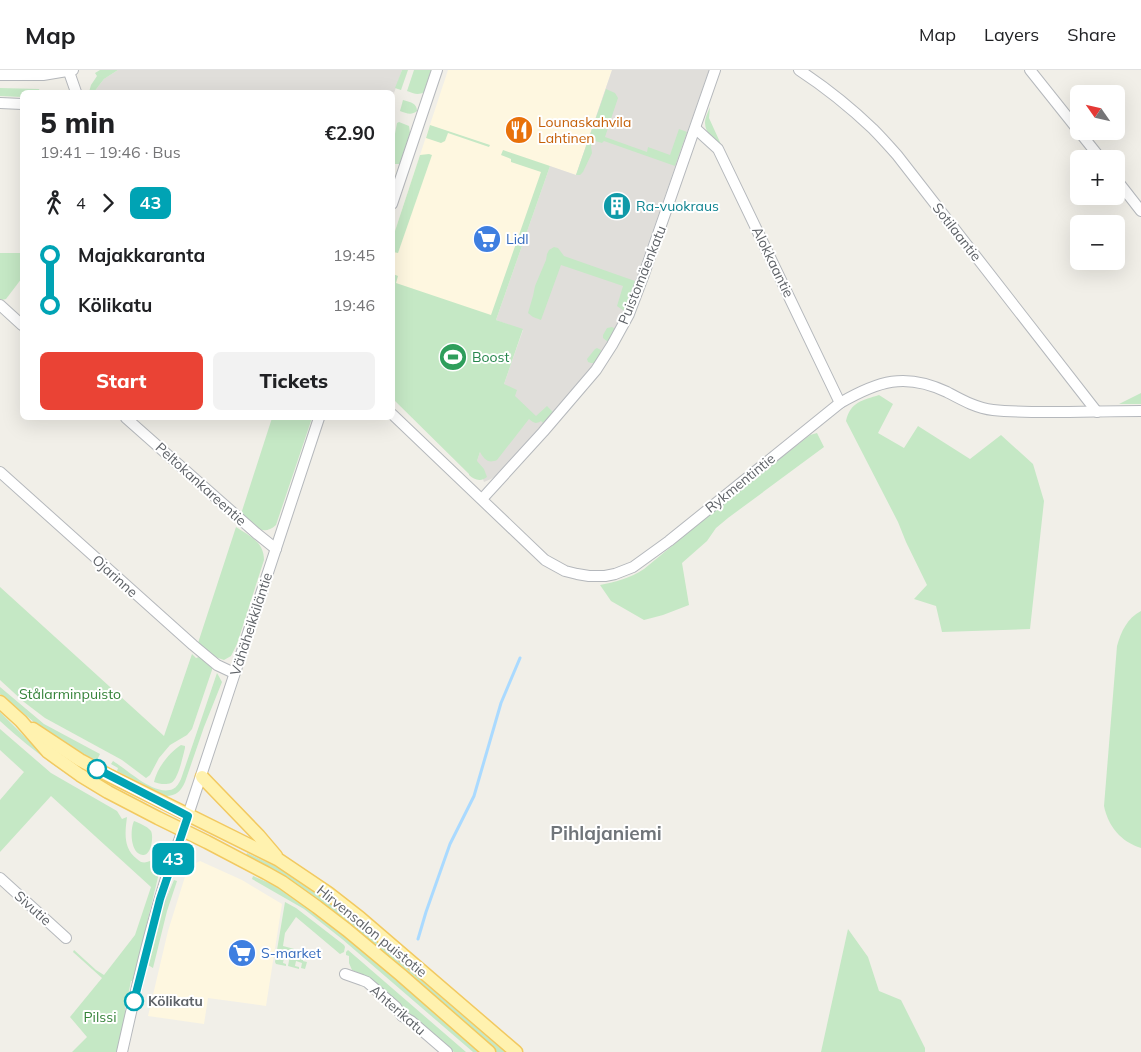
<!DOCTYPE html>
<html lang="en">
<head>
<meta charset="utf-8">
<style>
  :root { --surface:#fff; --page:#f2f2f2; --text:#202124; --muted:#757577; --line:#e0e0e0; --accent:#ea4335 }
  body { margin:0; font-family:Mulish,sans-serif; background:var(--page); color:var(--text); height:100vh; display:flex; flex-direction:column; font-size:19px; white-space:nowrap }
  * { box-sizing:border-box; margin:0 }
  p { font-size:16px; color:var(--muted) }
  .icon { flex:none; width:28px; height:28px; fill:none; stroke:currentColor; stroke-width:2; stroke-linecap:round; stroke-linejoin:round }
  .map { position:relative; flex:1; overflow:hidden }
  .side { position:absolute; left:20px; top:20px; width:375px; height:330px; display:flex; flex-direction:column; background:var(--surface); border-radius:8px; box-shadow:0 5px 20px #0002 }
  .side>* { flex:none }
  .badge { padding:0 10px; border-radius:8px; font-size:18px; line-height:32px }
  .needle { width:32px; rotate:304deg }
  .fabs { position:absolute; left:1070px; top:15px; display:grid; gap:10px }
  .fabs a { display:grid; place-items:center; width:55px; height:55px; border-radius:8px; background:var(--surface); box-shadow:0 5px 20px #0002; font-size:25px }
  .map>.badge { position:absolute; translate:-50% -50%; box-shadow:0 0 0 2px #fff }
  .legs { display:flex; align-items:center; gap:8px; height:55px; padding:0 20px; font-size:16px }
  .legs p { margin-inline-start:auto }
  .headline { display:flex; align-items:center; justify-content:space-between; height:85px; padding:0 20px }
  h1 { font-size:28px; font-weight:800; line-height:38px }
  .primary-button { display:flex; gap:10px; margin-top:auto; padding:10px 20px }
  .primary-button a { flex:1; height:58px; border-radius:8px; background:var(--accent); color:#fff; font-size:20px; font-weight:800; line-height:58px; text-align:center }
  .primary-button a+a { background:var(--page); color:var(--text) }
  ul { padding:0 20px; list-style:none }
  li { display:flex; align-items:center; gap:18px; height:50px; font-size:19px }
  li i { display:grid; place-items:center; width:8px; height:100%; margin:0 6px; background:currentColor }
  li i::after { content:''; width:12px; height:12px; margin:-6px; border:4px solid; border-radius:50%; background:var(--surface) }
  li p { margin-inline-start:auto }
  li:first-child i { background:linear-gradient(#0000 50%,currentColor 0) }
  li:last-child i { background:linear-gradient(currentColor 50%,#0000 0) }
  header { display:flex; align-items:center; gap:30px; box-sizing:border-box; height:70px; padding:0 25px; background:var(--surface); border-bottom:1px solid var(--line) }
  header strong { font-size:24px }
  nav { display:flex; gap:28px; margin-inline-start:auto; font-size:18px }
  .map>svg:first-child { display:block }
</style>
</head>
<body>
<header>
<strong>Map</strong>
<nav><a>Map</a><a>Layers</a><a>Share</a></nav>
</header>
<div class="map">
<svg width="1141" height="982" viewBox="0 0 1141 982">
  <rect width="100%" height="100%" fill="#f1efe8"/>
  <g fill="#fef7e0">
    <polygon points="448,0 612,0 576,105 549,96 496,250 393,215 393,167"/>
    <polygon points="200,791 242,810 282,834 266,936 208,928 204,954 148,946 168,861 188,797"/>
  </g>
  <g fill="#e0deda">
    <polygon points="118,0 402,0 393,26 392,22 94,22 104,9"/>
    <polygon points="612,0 709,0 635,211 627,234 615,259 602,283 586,305 497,405 491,409 484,412 483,409 479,410 473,402 523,260 496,250 550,96 576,105"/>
  </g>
  <g fill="#c5e8c5">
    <polygon points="100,0 118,0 104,9 94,22 89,22 91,15 97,6 95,3"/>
    <polygon points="402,0 408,0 401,20 395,18"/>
    <path d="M 414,0 L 431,0 L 424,22 C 418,26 413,23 407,21 Z"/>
    <polygon points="0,18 39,19 40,22 22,22 22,27 0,26"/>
    <polygon points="606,19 615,23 618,28 605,67 647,82 648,77 670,85 679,59 687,62 675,96 604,71 602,73 595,71 594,72 591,76 592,83 583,102 580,105 576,105"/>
    <path d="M 403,30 C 410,32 417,33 417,41 C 411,46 406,43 400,41 Z"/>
    <path d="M 710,37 L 709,48 L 724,81 C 717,74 705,64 705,53 C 705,48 708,42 710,37 Z"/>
    <polygon points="399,52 409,56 410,63 400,94 394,94 393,74 397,53"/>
    <polygon points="430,55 490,75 489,77 448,63 445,71 441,73 426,68"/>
    <path d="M 503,80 L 550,96 L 496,250 L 523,259 L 504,314 L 517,320 L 515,326 L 536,346 L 547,336 L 553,342 L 543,353 L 541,351 C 535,355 533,352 529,349 L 497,390 C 488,394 484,389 480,382 L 477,391 L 484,399 L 487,407 C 481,412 474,410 469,405 L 469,404 L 393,329 L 393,204 L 398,206 L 396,213 L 491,245 L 541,102 L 511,92 L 511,89 L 501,85 Z"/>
    <polygon points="429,84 432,85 398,183 393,182 393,167 420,85"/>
    <polygon points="554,177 558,178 564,186 635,211 624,241 617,236 623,216 561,195 541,250 533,247 528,243 533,226 535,216 546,190 547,184 549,180"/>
    <polygon points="0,183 22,183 22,208 6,229 2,230 0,229"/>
    <polygon points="612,257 615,259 608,272 603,268 603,265 607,258"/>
    <polygon points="597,278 601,280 602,283 595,293 591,293 588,292 587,289 595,279"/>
    <polygon points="1141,323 1141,334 1119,334"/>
    <path d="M 879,325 L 893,334 L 878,363 L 904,378 L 918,356 L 970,389 L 1001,365 L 1033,394 L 1044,431 L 1030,559 L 942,562 L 936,536 L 914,529 L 927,515 L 906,472 L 898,452 L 846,351 C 850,332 863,330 879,325 Z"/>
    <path d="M 272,348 L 312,348 L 276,455 C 262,468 251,454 241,444 Z"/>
    <path d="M 817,363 L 824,377 L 728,448 L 716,458 L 707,471 L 682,493 L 689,535 L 663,545 L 644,550 L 611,531 L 600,515 C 616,512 630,508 644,499 L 718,438 L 810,365 Z"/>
    <path d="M 236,457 C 250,466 264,472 264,490 L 237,574 L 231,586 L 224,590 L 215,587 L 198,573 Z"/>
    <polygon points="0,517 164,666 192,584 196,588 199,587 212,598 212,600 192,659 187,665 170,675 159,688 150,705 146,708 122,690 45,648 24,632 0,610"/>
    <path d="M 1141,541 L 1141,778 C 1121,772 1108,756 1104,736 L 1117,576 C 1121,562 1127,548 1141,541 Z"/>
    <path d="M 217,603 L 222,612 L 204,657 L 185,712 C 181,721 176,726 166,726 L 117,701 L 118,698 L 111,694 L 113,691 C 128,700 155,727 173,719 C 177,717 179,713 181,709 Z"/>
    <polygon points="0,617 44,654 100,684 97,690 79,683 46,662 0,624"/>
    <path d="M 0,642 L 37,679 L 103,725 L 101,726 C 64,704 33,681 0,651 Z"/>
    <path d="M 0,659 L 51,703 L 117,741 L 122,749 L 127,747 C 125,763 123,778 137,789 C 142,794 146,793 152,790 L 158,773 L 160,772 L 166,774 L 133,911 L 131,911 L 125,940 L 127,941 L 117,982 L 72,982 L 87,967 L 70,947 L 102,908 L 73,882 L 74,880 L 96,900 L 104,905 L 135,865 L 151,817 L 51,726 L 0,782 L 0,730 L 24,702 L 0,680 Z"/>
    <path d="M 181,675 L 185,676 L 185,678 C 183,686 178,710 171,713 C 166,715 159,714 154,712 C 157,698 169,683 181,675 Z"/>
    <path d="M 134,751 C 139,753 147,756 151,761 C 154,767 151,786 143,785 C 130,784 130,759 134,751 Z"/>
    <polygon points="247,783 279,798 330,832 505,982 496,982 382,882 277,803 246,786"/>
    <polygon points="253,806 274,815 288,822 348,867 481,982 473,982 342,869 304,839 252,809"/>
    <polygon points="174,810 177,811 167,841 153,898 148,895 155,861 166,829"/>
    <polygon points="285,832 296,838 344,875 345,877 344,882 340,884 296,847 285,863 283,876 298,880 297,883 301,883 300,886 303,887 303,891 307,892 305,899 301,898 302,893 296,891 295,896 299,897 299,899 288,896 290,885 285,883 283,893 286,894 286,896 276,894 275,892"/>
    <polygon points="848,859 868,887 879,921 901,930 925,978 925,982 821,982"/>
    <polygon points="348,880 466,982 454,982 367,907 352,900 349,893 349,886 346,885 346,882"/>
  </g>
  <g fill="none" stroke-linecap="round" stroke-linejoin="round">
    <polyline stroke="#aadaff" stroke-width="3" points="418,869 426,842 450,774 474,726 501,633 520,588"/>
    <defs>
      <g id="minor">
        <path d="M 799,0 C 825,17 850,37 873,59 C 881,67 889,76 897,85 L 1097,342"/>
        <polyline points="1030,0 1101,89"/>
        <polyline points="69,2 76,22"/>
        <polyline points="0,5 43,5 73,0"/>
        <polyline points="0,33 22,34"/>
        <polyline points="696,59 718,79 840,333"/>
        <polyline points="1116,109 1141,141"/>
        <polyline points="392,134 437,0"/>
        <polyline points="0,235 22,255"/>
        <path d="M 392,344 L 545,490 L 565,501 L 577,504 L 589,506 L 605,506 L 615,504 L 633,497 L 669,471 L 840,333 C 878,311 905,302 947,322 C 962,330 976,338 993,340 C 1012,342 1031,342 1050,342 C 1080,342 1111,341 1141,341"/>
        <polyline points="126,348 256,463 276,479"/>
        <polyline points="0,402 193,575 217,595 234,603"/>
        <polyline points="482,429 543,362 596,300 612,275 629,244 643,207 715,0"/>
        <polyline points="188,745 319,348"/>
        <polyline points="0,808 66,868"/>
        <polyline points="345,904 362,910 367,912 396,937 402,946 411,951 447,982"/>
        <path d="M 122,982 C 139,907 155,832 183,760"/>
      </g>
      <g id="major">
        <polyline points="0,632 21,651 48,682 80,705 108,722 158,748 207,772 266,803 282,812 317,837 347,860 401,905 489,982"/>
        <polyline points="33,659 80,690 110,706 279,790 328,823 360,848 516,982"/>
        <polyline points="202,707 259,766 276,786"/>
      </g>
    </defs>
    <use href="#minor" stroke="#b5b8bc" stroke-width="12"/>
    <use href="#major" stroke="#f2c960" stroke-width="15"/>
    <use href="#minor" stroke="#fff" stroke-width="10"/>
    <use href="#major" stroke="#fff2af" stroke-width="12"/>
  </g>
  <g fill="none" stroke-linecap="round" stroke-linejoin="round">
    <defs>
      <polyline id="line-1" points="97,699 188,746 160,829 134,931"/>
    </defs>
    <use href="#line-1" stroke="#fff" stroke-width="11"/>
    <use href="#line-1" stroke="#00a3b4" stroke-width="8"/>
  </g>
  <defs>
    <symbol id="restaurant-disc" viewBox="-11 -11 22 22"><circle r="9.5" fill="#e8710a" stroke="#fff"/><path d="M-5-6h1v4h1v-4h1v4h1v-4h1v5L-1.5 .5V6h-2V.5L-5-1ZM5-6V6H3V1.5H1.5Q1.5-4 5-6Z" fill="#fff"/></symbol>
    <symbol id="building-disc" viewBox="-11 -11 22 22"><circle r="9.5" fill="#0f9aa8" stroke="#fff"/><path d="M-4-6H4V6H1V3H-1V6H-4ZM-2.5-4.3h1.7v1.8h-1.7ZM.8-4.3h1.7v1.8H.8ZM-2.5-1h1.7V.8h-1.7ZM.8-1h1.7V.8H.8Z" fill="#fff"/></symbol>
    <symbol id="supermarket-disc" viewBox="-11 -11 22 22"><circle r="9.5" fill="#3f7fe0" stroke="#fff"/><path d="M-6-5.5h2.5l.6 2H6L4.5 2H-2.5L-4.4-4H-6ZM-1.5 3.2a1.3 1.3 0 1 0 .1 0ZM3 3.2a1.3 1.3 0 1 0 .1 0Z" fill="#fff"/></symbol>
    <symbol id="stadium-disc" viewBox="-11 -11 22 22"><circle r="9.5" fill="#2e9e5b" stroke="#fff"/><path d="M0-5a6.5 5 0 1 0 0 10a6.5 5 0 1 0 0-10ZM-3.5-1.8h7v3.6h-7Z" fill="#fff"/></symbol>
  </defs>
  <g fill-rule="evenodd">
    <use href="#restaurant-disc" x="503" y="44" width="32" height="32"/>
    <use href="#building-disc" x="601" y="120" width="32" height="32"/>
    <use href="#supermarket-disc" x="471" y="153" width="32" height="32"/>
    <use href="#stadium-disc" x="437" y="271" width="32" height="32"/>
    <use href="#supermarket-disc" x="226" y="867" width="32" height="32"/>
  </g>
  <g fill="#fff" stroke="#00a3b4" stroke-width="2.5">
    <circle cx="97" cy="699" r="9"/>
    <circle cx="134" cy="931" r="9"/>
  </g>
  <g text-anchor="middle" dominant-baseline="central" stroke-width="4" stroke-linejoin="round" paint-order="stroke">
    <g font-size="14" fill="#c56008" stroke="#fff" text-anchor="start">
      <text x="538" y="52">Lounaskahvila<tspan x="538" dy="16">Lahtinen</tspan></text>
    </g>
    <g font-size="14" fill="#0d838f" stroke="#fff" text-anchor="start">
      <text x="636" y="136">Ra-vuokraus</text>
    </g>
    <g font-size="14" fill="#5f6368" stroke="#fff">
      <text transform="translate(957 162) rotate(52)">Sotilaantie</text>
      <text transform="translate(773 192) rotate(64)">Alokkaantie</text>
      <text transform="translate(642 205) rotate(-68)">Puistomäenkatu</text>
      <text transform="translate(740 413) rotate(-39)">Rykmentintie</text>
      <text transform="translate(201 414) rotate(42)">Peltokankareentie</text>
      <text transform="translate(115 506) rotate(42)">Ojarinne</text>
      <text transform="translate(251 554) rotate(-72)">Vähäheikkiläntie</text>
      <text transform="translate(33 838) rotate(42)">Sivutie</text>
      <text transform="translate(372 861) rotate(39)">Hirvensalon puistotie</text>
      <text transform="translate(398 940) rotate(41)">Ahterikatu</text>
    </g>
    <g font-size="14" fill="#366cbe" stroke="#fff" text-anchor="start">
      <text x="506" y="169">Lidl</text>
      <text x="261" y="883">S-market</text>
    </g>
    <g font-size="14" fill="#27864d" stroke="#fff" text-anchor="start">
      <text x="472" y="287">Boost</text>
    </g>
    <g font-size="14" fill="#348238" stroke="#fff">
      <text x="70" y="624">Stålarminpuisto</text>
      <text x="100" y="947">Pilssi</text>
    </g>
    <g font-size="14" font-weight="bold" fill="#5f6368" stroke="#fff" text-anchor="start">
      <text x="148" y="931">Kölikatu</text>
    </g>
    <g font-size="19" font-weight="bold" fill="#70757a" stroke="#fff">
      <text x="606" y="763">Pihlajaniemi</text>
    </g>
  </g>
</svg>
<div class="fabs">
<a><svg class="needle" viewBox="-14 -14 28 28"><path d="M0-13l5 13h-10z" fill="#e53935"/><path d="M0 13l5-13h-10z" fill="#757577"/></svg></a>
<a>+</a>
<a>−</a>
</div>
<b class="badge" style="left:173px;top:789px;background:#00a3b4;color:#fff">43</b>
<section class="side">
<div class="headline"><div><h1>5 min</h1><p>19:41 – 19:46 · Bus</p></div><b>€2.90</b></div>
<div class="legs"><svg class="icon" aria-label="walk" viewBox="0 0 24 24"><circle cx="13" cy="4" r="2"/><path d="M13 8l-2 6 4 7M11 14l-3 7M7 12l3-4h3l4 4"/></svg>4<svg class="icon" aria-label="forward" viewBox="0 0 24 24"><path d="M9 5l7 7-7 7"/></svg><b class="badge" style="background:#00a3b4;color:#fff">43</b></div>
<ul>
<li><i style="color:#00a3b4"></i><b>Majakkaranta</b><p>19:45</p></li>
<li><i style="color:#00a3b4"></i><b>Kölikatu</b><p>19:46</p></li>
</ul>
<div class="primary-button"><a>Start</a><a>Tickets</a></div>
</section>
</div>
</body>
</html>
